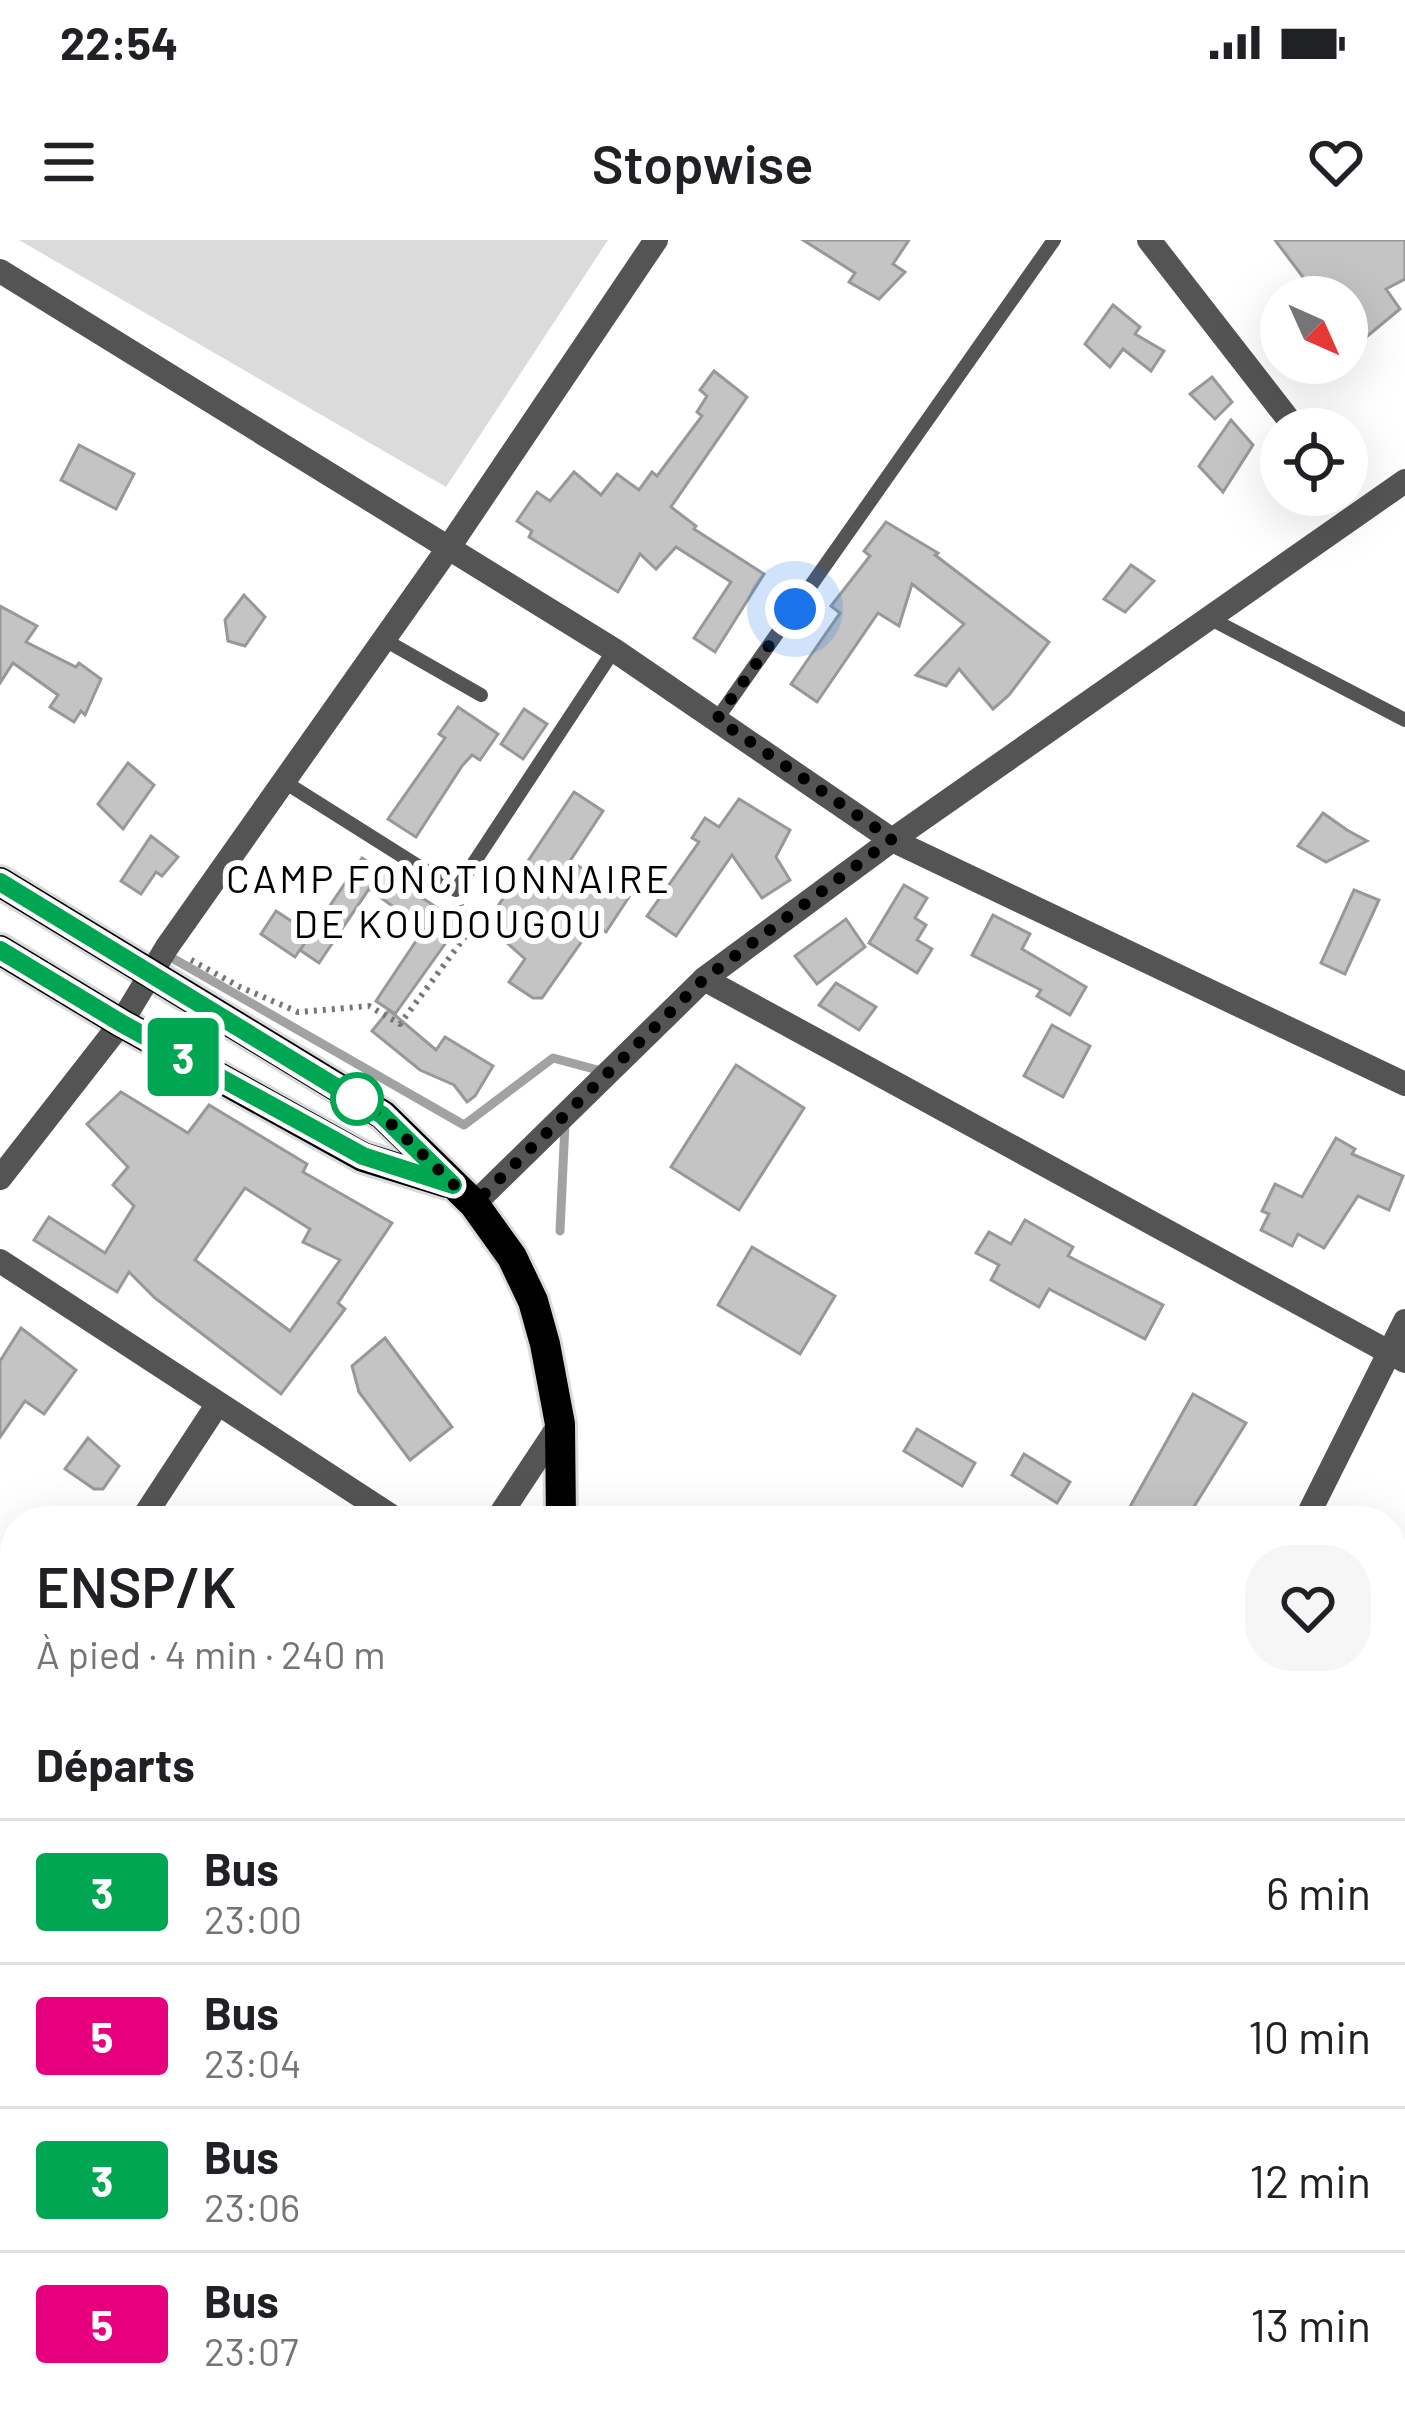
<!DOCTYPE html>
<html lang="fr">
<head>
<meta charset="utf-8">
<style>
  :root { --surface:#fff; --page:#f6f6f6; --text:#202124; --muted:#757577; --line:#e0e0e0 }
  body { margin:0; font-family:Barlow,sans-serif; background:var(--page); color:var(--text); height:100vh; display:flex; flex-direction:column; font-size:45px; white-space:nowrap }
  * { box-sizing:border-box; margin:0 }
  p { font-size:39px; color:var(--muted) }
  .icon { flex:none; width:66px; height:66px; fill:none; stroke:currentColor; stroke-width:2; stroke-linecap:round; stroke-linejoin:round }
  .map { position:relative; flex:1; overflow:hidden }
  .side { position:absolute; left:0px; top:1266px; width:1407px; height:915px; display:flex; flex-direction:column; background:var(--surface); border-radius:48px 48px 0 0; box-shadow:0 12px 48px #0002 }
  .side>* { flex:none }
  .badge { padding:0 24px; border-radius:9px; font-size:42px; line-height:78px }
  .needle { width:78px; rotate:135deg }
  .controls { position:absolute; left:1260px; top:36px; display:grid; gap:24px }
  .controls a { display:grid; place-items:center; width:108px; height:108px; border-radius:50%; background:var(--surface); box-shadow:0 12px 48px #0002; font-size:60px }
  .you { position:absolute; width:60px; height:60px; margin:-30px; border:9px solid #fff; border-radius:50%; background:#1a73e8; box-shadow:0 0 0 18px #1a73e833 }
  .map>.badge { position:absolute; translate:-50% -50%; box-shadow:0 0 0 6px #fff }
  h2 { padding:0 36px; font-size:45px; line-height:108px }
  .round { display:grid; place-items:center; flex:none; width:126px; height:126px; border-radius:48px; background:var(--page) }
  .headline { display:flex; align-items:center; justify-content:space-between; height:204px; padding:0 36px }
  h1 { font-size:57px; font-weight:600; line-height:90px }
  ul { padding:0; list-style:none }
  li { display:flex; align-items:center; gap:36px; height:144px; padding:0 36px; border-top:3px solid var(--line) }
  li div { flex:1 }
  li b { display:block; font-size:45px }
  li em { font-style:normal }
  li .badge { min-width:132px; font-weight:700; text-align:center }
  .status { display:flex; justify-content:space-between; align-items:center; height:84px; padding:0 60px; background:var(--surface); direction:ltr }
  .status svg { height:33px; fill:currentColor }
  header { display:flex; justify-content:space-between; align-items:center; height:156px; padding:0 36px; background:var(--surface); font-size:54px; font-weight:600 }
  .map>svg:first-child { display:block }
</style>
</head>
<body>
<div class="status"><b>22:54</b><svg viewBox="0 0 49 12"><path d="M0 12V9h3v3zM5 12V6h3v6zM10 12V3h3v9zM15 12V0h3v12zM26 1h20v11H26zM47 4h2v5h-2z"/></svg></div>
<header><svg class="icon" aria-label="menu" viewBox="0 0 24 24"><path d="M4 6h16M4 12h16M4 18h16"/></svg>Stopwise<svg class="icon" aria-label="heart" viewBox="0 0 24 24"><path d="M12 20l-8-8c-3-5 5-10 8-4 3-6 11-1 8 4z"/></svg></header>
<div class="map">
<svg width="1405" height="2179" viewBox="0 0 1405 2179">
  <defs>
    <pattern id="cemetery-stones" width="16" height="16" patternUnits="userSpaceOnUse" patternTransform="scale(3)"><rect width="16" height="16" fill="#dbdbdb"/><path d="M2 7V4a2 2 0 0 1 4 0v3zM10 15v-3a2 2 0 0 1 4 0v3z" fill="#bababa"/></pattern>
  </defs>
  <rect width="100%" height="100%" fill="#fff"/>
  <polygon fill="#dbdbdb" points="19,0 608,0 446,247"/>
  <polygon fill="url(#cemetery-stones)" points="788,2166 1237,2166 1262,2179 770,2179 770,2171"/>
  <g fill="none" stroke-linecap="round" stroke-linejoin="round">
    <g stroke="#a2a2a2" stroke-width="9">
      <polyline points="174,719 464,885 553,818 605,832"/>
      <polyline points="560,991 565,883"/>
    </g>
  </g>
  <g fill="#c4c4c4" stroke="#989898" stroke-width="3" fill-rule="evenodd">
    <polygon points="803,0 909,0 893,24 905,32 879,59 849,42 855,33"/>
    <polygon points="1275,0 1405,0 1405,39 1386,49 1400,69 1359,103 1347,77 1347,57 1283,57 1303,37"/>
    <polygon points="1113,65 1140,87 1135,94 1164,111 1151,131 1123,109 1110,127 1085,104"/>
    <polygon points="714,131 747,157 671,267 696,286 694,289 764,334 715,412 694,398 731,342 676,307 656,329 640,314 618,352 529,297 532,291 517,281 537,252 550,261 574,232 601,255 617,234 639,250 652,232 657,236 702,176 697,172 707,156 700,150"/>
    <polygon points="1212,137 1232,162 1215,179 1190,154"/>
    <polygon points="1231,180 1253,205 1223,252 1199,226"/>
    <polygon points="79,205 134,234 116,269 61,240"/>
    <polygon points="886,282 938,313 935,315 1049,402 1009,455 993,469 959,429 946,446 916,435 964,384 912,344 899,386 878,373 817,462 791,444 840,373 831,366 870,316 864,311"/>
    <polygon points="1131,325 1154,341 1125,372 1104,359"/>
    <polygon points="244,355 265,377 245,406 228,401 225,380"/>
    <polygon points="0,366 37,386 26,402 76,427 79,423 101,439 85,475 81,471 74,482 50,467 58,455 13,423 0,443"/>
    <polygon points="458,467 498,494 480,520 472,515 462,526 416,597 388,579 445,498 439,494"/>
    <polygon points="524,469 547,484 523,519 501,504"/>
    <polygon points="128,523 154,545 123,589 98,564"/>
    <polygon points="574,552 603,571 570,621 629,657 606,692 594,684 542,758 533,758 509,742 525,719 486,684"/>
    <polygon points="739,559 790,590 776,617 790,640 762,658 732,615 676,696 647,676 699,602 692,598 705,578 719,587"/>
    <polygon points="1323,573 1347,590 1367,601 1326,622 1298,606"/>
    <polygon points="151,596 178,617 162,636 156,632 141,654 121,641"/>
    <polygon points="362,618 460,683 395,774 376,761 424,689 369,649 319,723 300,710"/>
    <polygon points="904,645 927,658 915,678 926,685 917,700 932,709 917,733 869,703"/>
    <polygon points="1354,650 1379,660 1345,734 1321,723"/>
    <polygon points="276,671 311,694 295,717 261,694"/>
    <polygon points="993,675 1030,694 1022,709 1086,747 1070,775 1037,756 1041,750 972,715"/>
    <polygon points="846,679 865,707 817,744 795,716"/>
    <polygon points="836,743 876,767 859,790 819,765"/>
    <polygon points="389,770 436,810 445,797 493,826 475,856 467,862 454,845 420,830 372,791"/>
    <polygon points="1052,785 1090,806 1063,857 1024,836"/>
    <polygon points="736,825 804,868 739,970 671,927"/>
    <path d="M 121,852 L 188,893 L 209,865 L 307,924 L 303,932 L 392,983 L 338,1063 L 345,1069 L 281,1154 L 155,1058 L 129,1032 L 117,1052 L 34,1000 L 49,977 L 105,1013 L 134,966 L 113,945 L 128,927 L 87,884 ZM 245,948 L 310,989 L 303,1002 L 340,1020 L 290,1091 L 195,1020 Z"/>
    <polygon points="1336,898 1355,909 1352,914 1403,936 1389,970 1358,956 1324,1008 1298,994 1292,1006 1261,990 1269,974 1262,971 1275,944 1302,957"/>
    <polygon points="1025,980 1073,1007 1068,1016 1163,1065 1145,1099 1049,1049 1039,1067 991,1040 999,1025 976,1013 989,992 1011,1004"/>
    <polygon points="752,1007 835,1056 800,1114 718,1065"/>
    <polygon points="21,1088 76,1130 44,1174 25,1161 0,1197 0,1121"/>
    <polygon points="385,1098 452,1187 410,1220 359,1152 352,1126"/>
    <polygon points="1193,1154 1246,1183 1185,1281 1122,1281"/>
    <polygon points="917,1189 975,1223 962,1246 904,1211"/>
    <polygon points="88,1198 119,1226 103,1249 94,1249 65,1229"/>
    <polygon points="1024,1214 1070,1242 1057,1263 1012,1235"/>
  </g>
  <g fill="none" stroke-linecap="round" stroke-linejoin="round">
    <defs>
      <g id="primary">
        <polyline points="0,642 383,875 474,964 512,1017 533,1061 545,1104 560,1184 561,1281"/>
        <polyline points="0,710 121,783 363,917 447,943"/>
        <polyline points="571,2166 571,2179"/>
      </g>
    </defs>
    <use href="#primary" stroke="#dbdbdb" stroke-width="36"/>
    <polyline stroke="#767676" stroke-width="6" stroke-dasharray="3 6" stroke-linecap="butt" points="191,720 240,747 298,772 369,766 400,784 470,690 461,665"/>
    <g stroke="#545454" stroke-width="14">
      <polyline points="1211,379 1405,480"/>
      <polyline points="383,399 481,455"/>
      <polyline points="717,479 1054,0"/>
      <polyline points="283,541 456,650 614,410"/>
      <polyline points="1392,1774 1405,1749"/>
      <polyline points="1392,1839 1405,1846"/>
    </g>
    <g stroke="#545454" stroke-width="24">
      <polyline points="1149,0 1296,189"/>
      <polyline points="0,31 614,410 892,600 1405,844"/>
      <polyline points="704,739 1405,1121"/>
      <polyline points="0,938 121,783 167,707 447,310 656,0"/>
      <polyline points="474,964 704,739 892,600 1405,241"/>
      <polyline points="0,1021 399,1281"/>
      <polyline points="141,1281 217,1165"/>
      <polyline points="496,1281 560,1184"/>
      <polyline points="1305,1281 1405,1081"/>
      <polyline points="0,1495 15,1472"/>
      <polyline points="0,1898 15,1906"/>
      <polyline points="0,2038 15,2017"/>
      <polyline points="467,2166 490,2179"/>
      <polyline points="1322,2166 1348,2179"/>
      <polyline points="664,2179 690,2166"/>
    </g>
    <use href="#primary" stroke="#000" stroke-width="30"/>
  </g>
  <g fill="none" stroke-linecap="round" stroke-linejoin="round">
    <defs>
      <polyline id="line" points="0,642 382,875 453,945 363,916 121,783 0,710"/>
    </defs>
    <use href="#line" stroke="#fff" stroke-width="27"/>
    <use href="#line" stroke="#00a651" stroke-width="18"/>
    <polyline stroke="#000" stroke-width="12" stroke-dasharray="0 21.6" points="357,859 382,875 474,964 704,739 892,599 717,479 795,369"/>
  </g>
  <circle fill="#fff" stroke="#00a651" stroke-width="6" cx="357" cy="859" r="24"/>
  <g text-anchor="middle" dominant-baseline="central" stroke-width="12" stroke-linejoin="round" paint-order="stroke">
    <g font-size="39" letter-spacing="3" fill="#000" stroke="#fff">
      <text x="449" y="637">CAMP FONCTIONNAIRE<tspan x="449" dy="45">DE KOUDOUGOU</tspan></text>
    </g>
  </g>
</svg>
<div class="controls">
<a><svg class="needle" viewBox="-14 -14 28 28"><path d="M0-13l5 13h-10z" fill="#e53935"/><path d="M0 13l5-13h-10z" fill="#757577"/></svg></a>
<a><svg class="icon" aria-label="locate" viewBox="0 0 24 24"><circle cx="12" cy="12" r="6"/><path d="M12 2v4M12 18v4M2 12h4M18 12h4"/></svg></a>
</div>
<div class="you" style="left:795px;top:369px"></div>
<b class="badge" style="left:183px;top:817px;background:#00a651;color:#fff">3</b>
<section class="side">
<div class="headline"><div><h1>ENSP/K</h1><p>À pied · 4 min · 240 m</p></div><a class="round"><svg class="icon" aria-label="heart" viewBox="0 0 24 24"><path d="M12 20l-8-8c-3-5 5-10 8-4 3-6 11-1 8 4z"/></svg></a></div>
<h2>Départs</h2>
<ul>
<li><span class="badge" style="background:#00a651;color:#fff">3</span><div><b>Bus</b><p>23:00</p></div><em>6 min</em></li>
<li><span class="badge" style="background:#e6007e;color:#fff">5</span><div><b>Bus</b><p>23:04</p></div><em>10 min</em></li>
<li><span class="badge" style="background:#00a651;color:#fff">3</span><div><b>Bus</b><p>23:06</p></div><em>12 min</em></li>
<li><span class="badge" style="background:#e6007e;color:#fff">5</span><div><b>Bus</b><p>23:07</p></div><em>13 min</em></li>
</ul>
</section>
</div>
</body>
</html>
